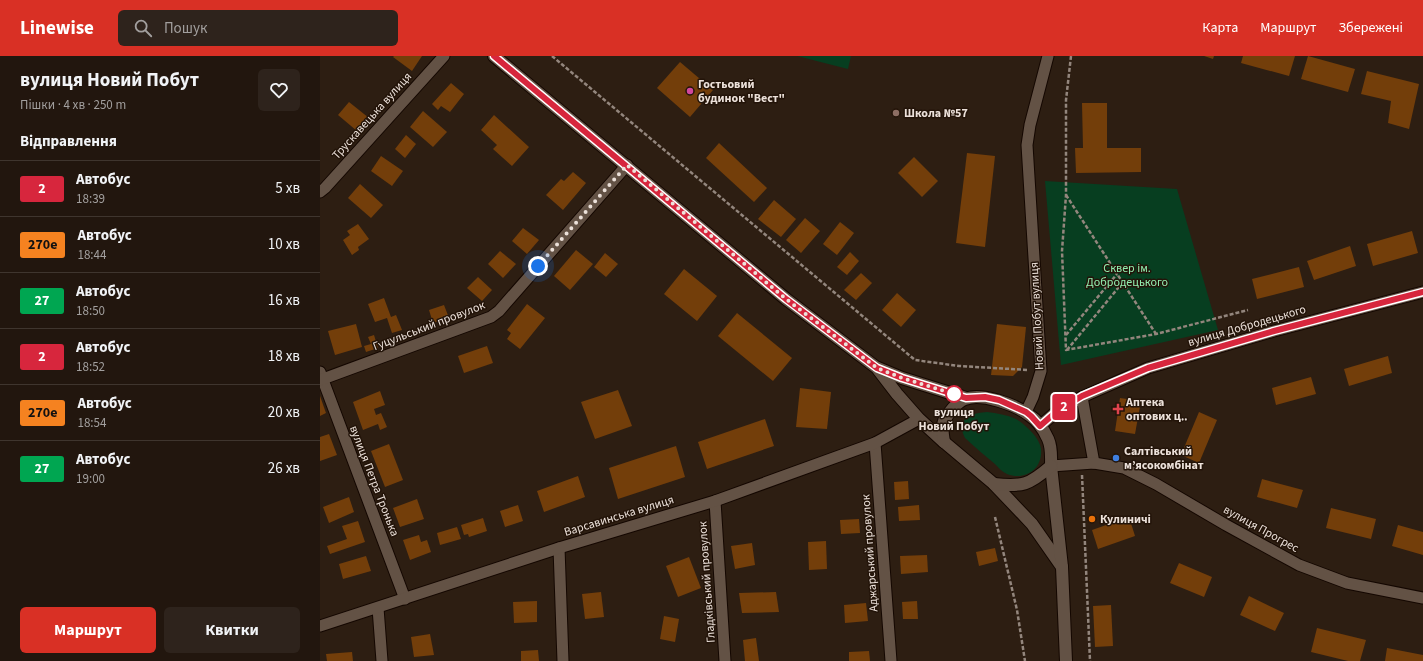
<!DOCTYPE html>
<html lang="uk">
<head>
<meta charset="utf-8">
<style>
  :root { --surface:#22160e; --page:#2e231c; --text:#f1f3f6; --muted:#a29f9e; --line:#3f352e; --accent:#d93025 }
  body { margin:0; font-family:"Source Sans 3",sans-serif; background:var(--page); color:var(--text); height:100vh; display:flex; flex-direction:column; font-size:15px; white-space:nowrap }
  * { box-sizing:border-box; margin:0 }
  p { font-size:13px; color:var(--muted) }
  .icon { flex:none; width:22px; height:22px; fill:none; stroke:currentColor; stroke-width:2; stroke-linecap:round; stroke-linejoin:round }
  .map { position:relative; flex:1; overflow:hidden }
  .side { display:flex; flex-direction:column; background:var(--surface); width:320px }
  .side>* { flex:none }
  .badge { padding:0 8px; border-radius:3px; font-size:14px; line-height:26px }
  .you { position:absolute; width:20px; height:20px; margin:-10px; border:3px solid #fff; border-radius:50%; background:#1a73e8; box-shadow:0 0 0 6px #1a73e833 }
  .map>.badge { position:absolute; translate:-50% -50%; box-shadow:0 0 0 2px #fff }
  h2 { padding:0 20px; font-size:15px; line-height:36px }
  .round { display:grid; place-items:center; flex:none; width:42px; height:42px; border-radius:6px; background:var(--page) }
  .head { display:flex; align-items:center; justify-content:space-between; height:68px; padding:0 20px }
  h1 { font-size:19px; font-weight:700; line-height:30px }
  .button { display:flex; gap:8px; margin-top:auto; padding:8px 20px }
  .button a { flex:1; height:46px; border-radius:6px; background:var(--accent); color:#fff; font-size:16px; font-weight:700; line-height:46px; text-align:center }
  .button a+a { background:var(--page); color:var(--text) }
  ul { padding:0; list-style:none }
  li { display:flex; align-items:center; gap:12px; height:56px; padding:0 20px; border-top:1px solid var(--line) }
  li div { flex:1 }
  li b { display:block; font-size:15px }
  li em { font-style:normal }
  li .badge { min-width:44px; font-weight:700; text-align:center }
  header { display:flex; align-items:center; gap:24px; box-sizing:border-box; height:56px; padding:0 20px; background:var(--accent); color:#fff }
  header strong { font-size:19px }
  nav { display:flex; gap:22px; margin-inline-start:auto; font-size:14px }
  .search { width:280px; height:36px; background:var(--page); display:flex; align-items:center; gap:10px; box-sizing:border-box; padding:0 14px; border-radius:6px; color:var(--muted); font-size:15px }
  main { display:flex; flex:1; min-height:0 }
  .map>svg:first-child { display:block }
</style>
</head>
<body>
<header>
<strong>Linewise</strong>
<div class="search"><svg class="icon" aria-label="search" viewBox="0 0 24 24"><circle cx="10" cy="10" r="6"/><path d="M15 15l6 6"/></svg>Пошук</div>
<nav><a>Карта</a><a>Маршрут</a><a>Збережені</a></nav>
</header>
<main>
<section class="side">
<div class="head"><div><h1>вулиця Новий Побут</h1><p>Пішки · 4 хв · 250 m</p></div><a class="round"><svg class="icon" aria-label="heart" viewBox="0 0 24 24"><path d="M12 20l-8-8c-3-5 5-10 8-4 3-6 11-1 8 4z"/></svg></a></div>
<h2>Відправлення</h2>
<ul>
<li><span class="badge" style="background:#d7263d;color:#fff">2</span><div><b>Автобус</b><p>18:39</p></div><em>5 хв</em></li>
<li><span class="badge" style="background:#f58220;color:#111">270е</span><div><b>Автобус</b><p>18:44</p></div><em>10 хв</em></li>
<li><span class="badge" style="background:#00a651;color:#fff">27</span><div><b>Автобус</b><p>18:50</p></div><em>16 хв</em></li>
<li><span class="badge" style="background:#d7263d;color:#fff">2</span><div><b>Автобус</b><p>18:52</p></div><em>18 хв</em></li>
<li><span class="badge" style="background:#f58220;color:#111">270е</span><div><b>Автобус</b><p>18:54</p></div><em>20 хв</em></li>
<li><span class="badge" style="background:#00a651;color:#fff">27</span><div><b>Автобус</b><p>19:00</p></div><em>26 хв</em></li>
</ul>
<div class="button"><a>Маршрут</a><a>Квитки</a></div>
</section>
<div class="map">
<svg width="1103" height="605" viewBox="0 0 1103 605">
  <rect width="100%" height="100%" fill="#2d1e12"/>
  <g fill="#073e20">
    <polygon points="477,0 531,0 528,13"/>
    <polygon points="725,125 857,133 898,274 741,309"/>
    <path d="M 667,356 C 677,357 687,359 696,363 C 706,369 720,382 721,393 C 723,413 705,425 687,418 C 682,416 678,411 675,408 C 665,400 655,391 645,382 C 635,363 651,357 667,356 Z"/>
  </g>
  <g fill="#733e0a">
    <polygon points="74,0 102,0 92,15 73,1"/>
    <polygon points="884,0 894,0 893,3"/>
    <polygon points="923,0 975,0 969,20 921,7"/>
    <polygon points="988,0 1035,13 1028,36 981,23"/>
    <polygon points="360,6 393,34 370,61 337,32"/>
    <polygon points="1047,15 1099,28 1089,73 1068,67 1071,45 1041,38"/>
    <polygon points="131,27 144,38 130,56 121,50 118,54 112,48"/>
    <polygon points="29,46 49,62 37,75 18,59"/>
    <polygon points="762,47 787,47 787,92 821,92 821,116 756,117 755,92 763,92"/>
    <polygon points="103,55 127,76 113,91 90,71"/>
    <polygon points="174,59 209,91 192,110 173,93 177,89 161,74"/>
    <polygon points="86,79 96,88 85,102 75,93"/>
    <polygon points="399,87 447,132 434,146 386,102"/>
    <polygon points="647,97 675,100 665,191 636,187"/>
    <polygon points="61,100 83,115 72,130 51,115"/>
    <polygon points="594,101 618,125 602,141 578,117"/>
    <polygon points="253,116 266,127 243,154 226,139 241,123 244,125"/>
    <polygon points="40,128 63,149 51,162 28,142"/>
    <polygon points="454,144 476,163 461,181 438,163"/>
    <polygon points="485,162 500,175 481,197 466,184"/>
    <polygon points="520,166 534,177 517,199 503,188"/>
    <polygon points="38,168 49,183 38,191 39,194 32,199 23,184 30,179 27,175"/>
    <polygon points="203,172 219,184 207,198 192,185"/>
    <polygon points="1092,175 1098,197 1053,210 1047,188"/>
    <polygon points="1030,190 1036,210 994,224 987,205"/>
    <polygon points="256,194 273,208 250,234 234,220"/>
    <polygon points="180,195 196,208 183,222 168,208"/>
    <polygon points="530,196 539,205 527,219 517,211"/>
    <polygon points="285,197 298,208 286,221 274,211"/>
    <polygon points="979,211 984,231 937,243 932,223"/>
    <polygon points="364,213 397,240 377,265 344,238"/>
    <polygon points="541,217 552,227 536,244 524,234"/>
    <polygon points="158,221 172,234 162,245 147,232"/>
    <polygon points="577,237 596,254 581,271 562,254"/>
    <polygon points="64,242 71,261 76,259 82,274 72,277 67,262 55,266 48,248"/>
    <polygon points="207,248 225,262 200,293 187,283 191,277 187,274"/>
    <polygon points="124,249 129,262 113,267 109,254"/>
    <polygon points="417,257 472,302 453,325 398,280"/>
    <polygon points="36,268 42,291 15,299 8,275"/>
    <polygon points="677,268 706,271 702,311 693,320 671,319"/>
    <polygon points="54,279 58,292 46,296 44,290 51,288 48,281"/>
    <polygon points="167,290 173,307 144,317 138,300"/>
    <polygon points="1068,300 1072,317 1029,330 1024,313"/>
    <polygon points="991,321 996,338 956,349 952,332"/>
    <polygon points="480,332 511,336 507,373 476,371"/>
    <polygon points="298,334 312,370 275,383 261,346"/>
    <polygon points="60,335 65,349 54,353 56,359 61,357 67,371 60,374 58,368 43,374 33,346"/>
    <polygon points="0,340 6,357 0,360"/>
    <polygon points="800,342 821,345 815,378 795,375"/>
    <polygon points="879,356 897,364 879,407 861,399"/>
    <polygon points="445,363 454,390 387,413 378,386"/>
    <polygon points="9,378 17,399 0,405 0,381"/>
    <polygon points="69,388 83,424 65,431 51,395"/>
    <polygon points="356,390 365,421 298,443 289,412"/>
    <polygon points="258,420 265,441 224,456 217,435"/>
    <polygon points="942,423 983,434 977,452 937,441"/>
    <polygon points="588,425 589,443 575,444 574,426"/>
    <polygon points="29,441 34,456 9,467 3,451"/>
    <polygon points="97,443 104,463 80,471 73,452"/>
    <polygon points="198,449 203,465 185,471 180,455"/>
    <polygon points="599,449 600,464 579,465 578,451"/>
    <polygon points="1011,452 1056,463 1051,483 1006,472"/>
    <polygon points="809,461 815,480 778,493 772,474"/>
    <polygon points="163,462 167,475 149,481 148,478 144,479 141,469"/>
    <polygon points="539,463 540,477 521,478 520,464"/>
    <polygon points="38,465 45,486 10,498 7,490 27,483 22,470"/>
    <polygon points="1078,469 1103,476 1103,499 1072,490"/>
    <polygon points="137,471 141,483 120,489 117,477"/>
    <polygon points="99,479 101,486 107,484 111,496 90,504 83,484"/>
    <polygon points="506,485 507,513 489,514 488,486"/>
    <polygon points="432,487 435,509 415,513 411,490"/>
    <polygon points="675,492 678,505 659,510 656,496"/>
    <polygon points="607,499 608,516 581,518 580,500"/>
    <polygon points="46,500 51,515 23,523 19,508"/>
    <polygon points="369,501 381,532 358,541 346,510"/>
    <polygon points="859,507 892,521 884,541 850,527"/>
    <polygon points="281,536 284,561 265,563 262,538"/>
    <polygon points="456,536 459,556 422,557 419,537"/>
    <polygon points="929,540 964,557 955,575 920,559"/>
    <polygon points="217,545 217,566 194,567 193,546"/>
    <polygon points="597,545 598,563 583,563 582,546"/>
    <polygon points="546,547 548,565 525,567 524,549"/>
    <polygon points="791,549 793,590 775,591 773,550"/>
    <polygon points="344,560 359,563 355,586 340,583"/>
    <polygon points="997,572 1046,584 1040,605 1028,605 991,596"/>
    <polygon points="110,578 114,599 94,601 91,581"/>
    <polygon points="436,582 439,605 425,605 423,584"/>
    <polygon points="1067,592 1103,599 1103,605 1065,605"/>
    <polygon points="218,594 219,605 201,605 201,595"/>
    <polygon points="549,595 550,605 529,605 529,596"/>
    <polygon points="32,596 33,605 7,605 6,598"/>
  </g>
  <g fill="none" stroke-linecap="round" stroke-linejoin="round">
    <defs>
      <g id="street">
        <polyline points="0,136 5,132 124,0"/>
        <polyline points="0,316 85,543"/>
        <polyline points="0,324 171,261 179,255 307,109"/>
        <polyline points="762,341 774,407"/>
        <polyline points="706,356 713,341 721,315 707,89 710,69 728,0"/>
        <polyline points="720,370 736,356 762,341 828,312 954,275 1103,236"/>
        <polyline points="555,387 571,605"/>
        <polyline points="731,410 774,407 804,412 836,428 906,469 979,509 1027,527 1103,542"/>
        <polyline points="395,445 405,605"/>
        <polyline points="239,492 243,605"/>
        <polyline points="58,552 62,605"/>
        <polyline points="0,570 239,492 395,445 555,387 599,363"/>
      </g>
      <g id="secondary">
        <polyline points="174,0 466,243 557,312 577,338 599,363 624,386 674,428 712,468 742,511"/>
        <polyline points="558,312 582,322 646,342"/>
        <path d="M 624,386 C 623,379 621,372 624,365 C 628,357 637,346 645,343 C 661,336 696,349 709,359 C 717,364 724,374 728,383 C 732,392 731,400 731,410 L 742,511 L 746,605"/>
        <path d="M 674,428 C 703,431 709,429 731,410"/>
      </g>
    </defs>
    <use href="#street" stroke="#140701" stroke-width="13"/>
    <use href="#secondary" stroke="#140701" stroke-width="14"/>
    <g stroke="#93867d" stroke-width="2.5" stroke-dasharray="4 2" stroke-linecap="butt">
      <polyline points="232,0 595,304 639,310 709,314"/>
      <polyline points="751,0 746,44 746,139 742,195 746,294 836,278 928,254"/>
      <polyline points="746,139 836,278"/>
      <polyline points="746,279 797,218"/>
      <polyline points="747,294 803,226"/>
      <polyline points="762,419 770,605"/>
      <polyline points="675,461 697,554 705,605"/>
    </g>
    <use href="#street" stroke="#635245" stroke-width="11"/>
    <use href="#secondary" stroke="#635245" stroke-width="12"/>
  </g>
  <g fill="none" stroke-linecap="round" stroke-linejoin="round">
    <defs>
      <polyline id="line" points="174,0 466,243 557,312 582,322 646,342 665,341 679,344 706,356 711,360 720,370 736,356 762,340 828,312 954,275 1103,236"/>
    </defs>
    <use href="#line" stroke="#fff" stroke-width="9"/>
    <use href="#line" stroke="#d7263d" stroke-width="6"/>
    <polyline stroke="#ece1da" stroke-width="4" stroke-dasharray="0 7.2" points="218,210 307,109 466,243 557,312 582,322 634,338"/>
  </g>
  <circle fill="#d1479c" stroke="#231409" stroke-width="1.5" cx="370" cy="35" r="4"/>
  <circle fill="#8d6e63" stroke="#231409" stroke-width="1.5" cx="576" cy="57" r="4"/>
  <circle fill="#fff" stroke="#d7263d" stroke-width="2" cx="634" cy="338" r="8"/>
  <path fill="#e0444e" stroke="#231409" stroke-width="1.5" d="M796 347h4v4h4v4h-4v4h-4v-4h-4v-4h4z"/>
  <circle fill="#3f7fe0" stroke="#231409" stroke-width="1.5" cx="796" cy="402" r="4"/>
  <circle fill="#e8710a" stroke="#231409" stroke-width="1.5" cx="772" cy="463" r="4"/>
  <g text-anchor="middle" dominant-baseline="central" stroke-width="3" stroke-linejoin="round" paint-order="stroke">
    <g font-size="12" font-weight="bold" fill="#ece1da" stroke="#231409" text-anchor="start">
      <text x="378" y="28">Гостьовий<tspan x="378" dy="14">будинок "Вест"</tspan></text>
      <text x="584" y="57">Школа №57</text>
      <text x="806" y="346">Аптека<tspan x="806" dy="14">оптових ц‥</tspan></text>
      <text x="804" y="395">Салтівський<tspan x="804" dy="14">м’ясокомбінат</tspan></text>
      <text x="780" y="463">Кулиничі</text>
    </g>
    <g font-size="12" fill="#ece1da" stroke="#231409">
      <text transform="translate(52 60) rotate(-48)">Трускавецька вулиця</text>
      <text transform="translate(717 260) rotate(-93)">Новий Побут вулиця</text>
      <text transform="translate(109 270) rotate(-21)">Гуцульський провулок</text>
      <text transform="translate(927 270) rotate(-16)">вулиця Добродецького</text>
      <text transform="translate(54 425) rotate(69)">вулиця Петра Тронька</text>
      <text transform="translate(299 460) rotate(-17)">Варсавинська вулиця</text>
      <text transform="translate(941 473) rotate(29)">вулиця Прогрес</text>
      <text transform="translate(550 497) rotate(-94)">Аджарський провулок</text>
      <text transform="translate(387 526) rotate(-94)">Гладківський провулок</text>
    </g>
    <g font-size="12" fill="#92efb0" stroke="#231409">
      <text x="807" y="212">Сквер ім.<tspan x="807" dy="14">Добродецького</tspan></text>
    </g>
    <g font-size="12" font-weight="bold" fill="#ece1da" stroke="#231409">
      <text x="634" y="356">вулиця<tspan x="634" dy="14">Новий Побут</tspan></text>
    </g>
  </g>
</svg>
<div class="you" style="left:218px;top:210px"></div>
<b class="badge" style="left:744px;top:351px;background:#d7263d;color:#fff">2</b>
</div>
</main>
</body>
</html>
